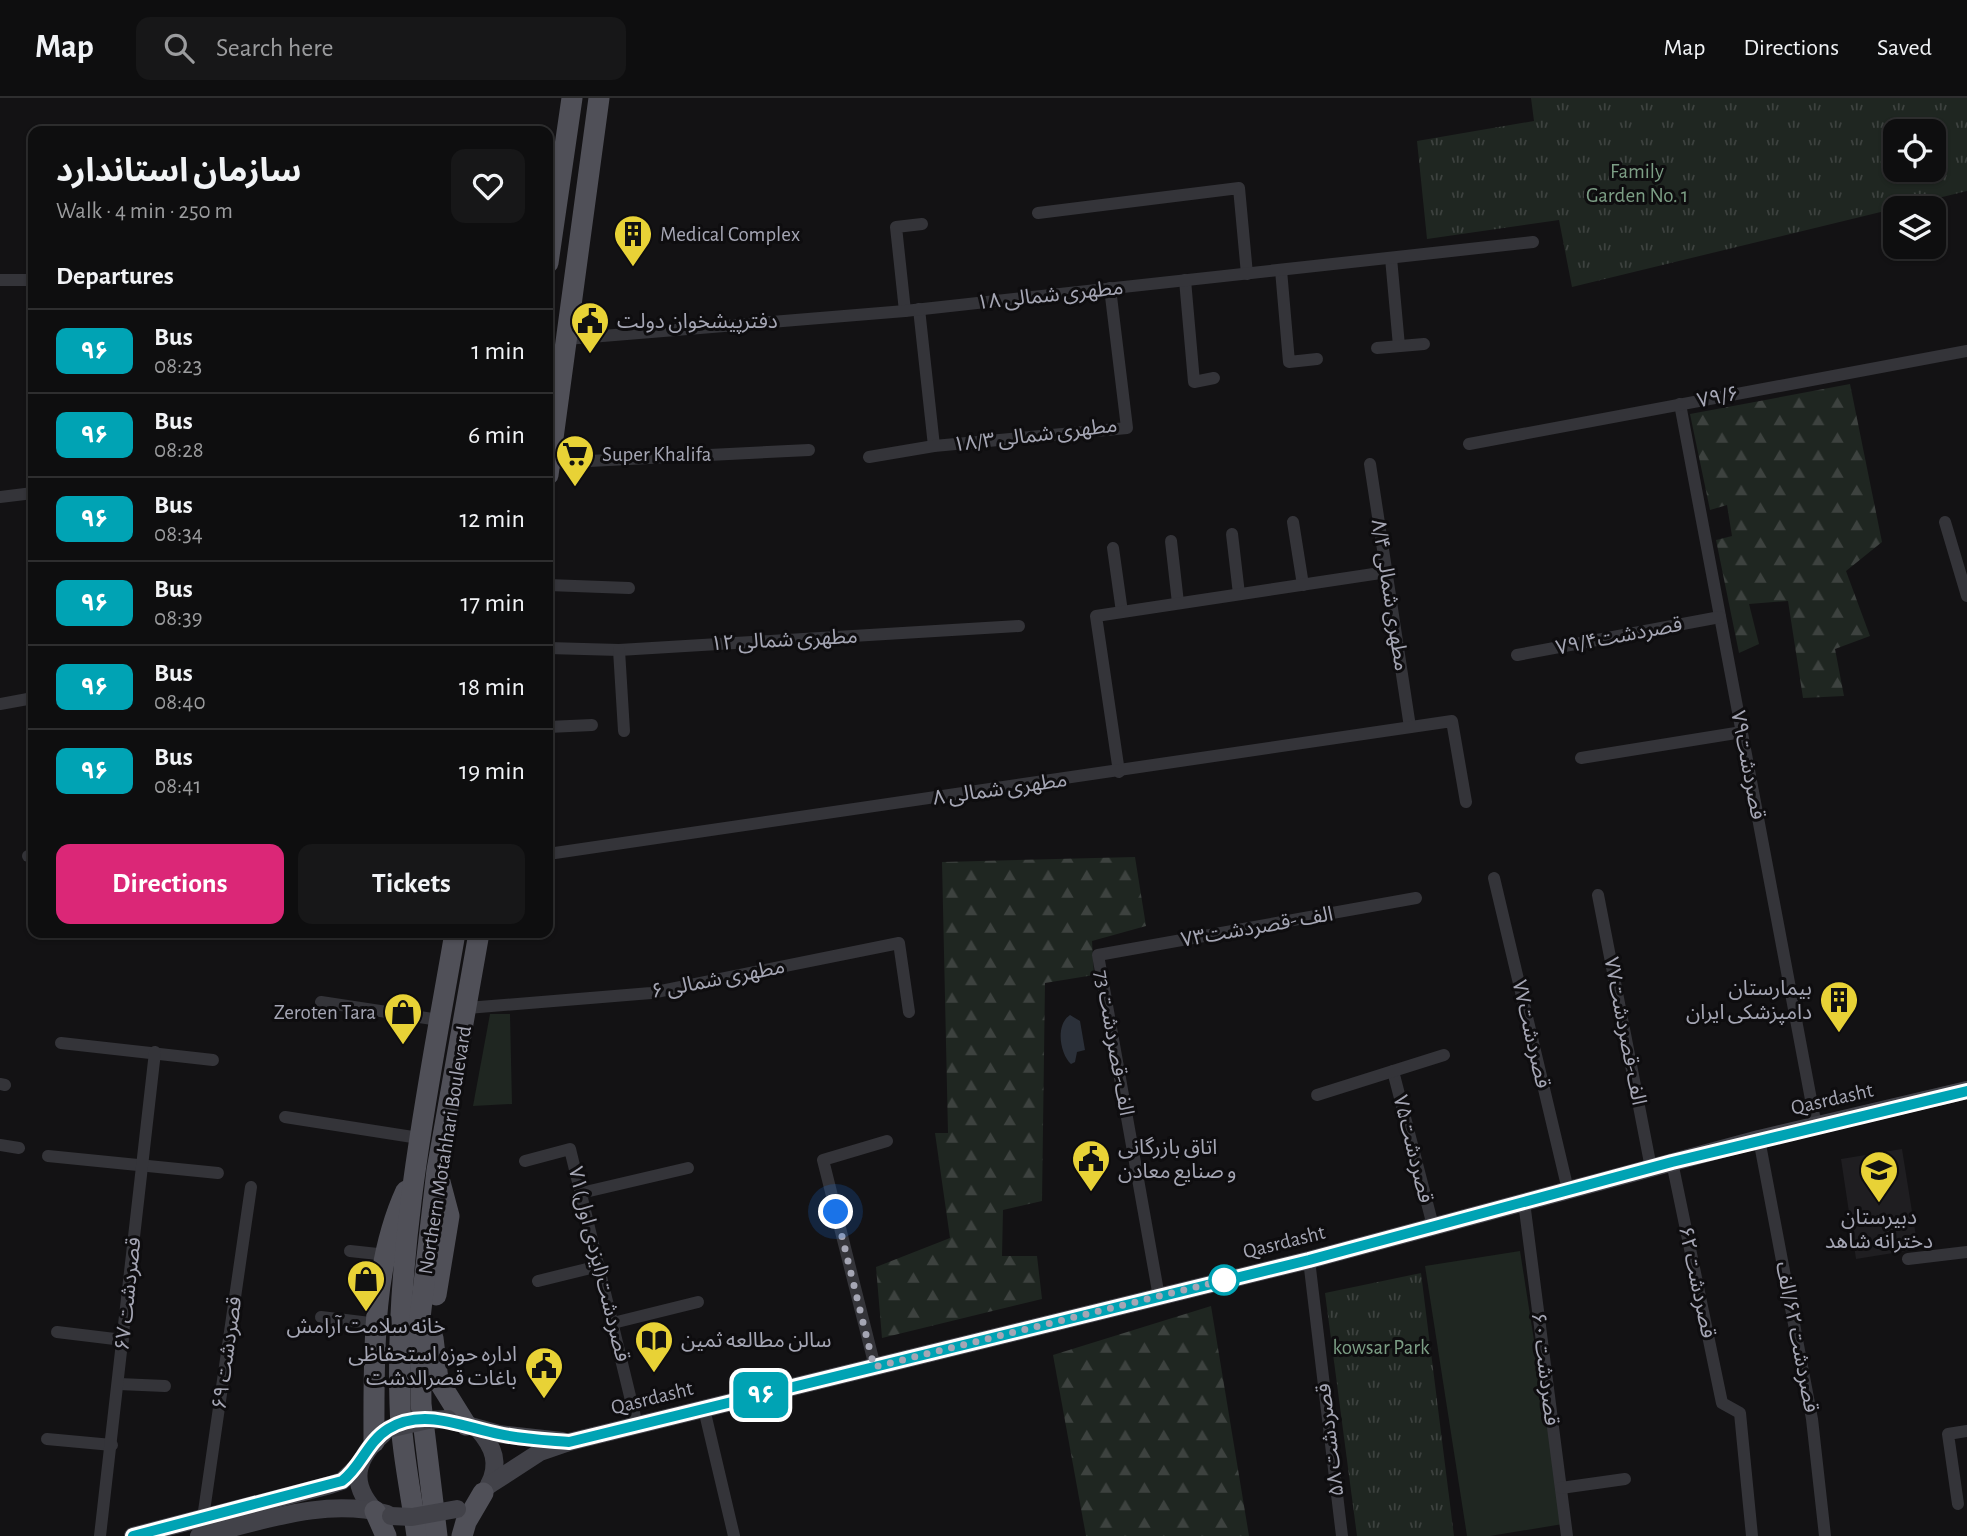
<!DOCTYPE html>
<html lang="en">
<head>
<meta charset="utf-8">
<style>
  :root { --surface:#0e0e0f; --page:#171718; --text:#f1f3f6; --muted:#9b9c9e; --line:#2e2e2f; --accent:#db2777 }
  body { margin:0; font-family:"Alegreya Sans","Noto Sans Arabic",sans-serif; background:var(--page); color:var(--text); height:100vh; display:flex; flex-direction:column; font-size:26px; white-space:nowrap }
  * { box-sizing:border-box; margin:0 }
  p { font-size:23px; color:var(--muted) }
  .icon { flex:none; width:38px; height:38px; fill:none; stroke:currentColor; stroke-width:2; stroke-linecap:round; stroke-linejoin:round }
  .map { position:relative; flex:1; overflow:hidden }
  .drawer { position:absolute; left:28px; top:28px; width:525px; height:812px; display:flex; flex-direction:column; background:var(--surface); border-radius:14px; box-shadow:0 2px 5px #0004,0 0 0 2px var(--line) }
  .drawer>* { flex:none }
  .badge { padding:0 14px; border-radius:10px; font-size:24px; line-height:46px }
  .fabs { position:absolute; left:1883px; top:21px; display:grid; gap:14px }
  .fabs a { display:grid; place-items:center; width:63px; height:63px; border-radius:14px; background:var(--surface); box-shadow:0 2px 5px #0004,0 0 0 2px var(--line); font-size:35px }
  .you { position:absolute; width:35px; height:35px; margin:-18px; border:5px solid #fff; border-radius:50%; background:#1a73e8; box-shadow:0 0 0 10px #1a73e833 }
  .map>.badge { position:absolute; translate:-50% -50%; box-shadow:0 0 0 4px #fff }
  h2 { padding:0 28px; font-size:26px; line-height:63px }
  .round { display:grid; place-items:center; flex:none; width:74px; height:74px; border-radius:14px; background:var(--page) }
  .headline { display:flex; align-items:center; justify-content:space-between; height:119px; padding:0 28px }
  h1 { font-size:33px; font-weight:700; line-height:52px }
  .cta { display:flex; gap:14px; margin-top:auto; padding:14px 28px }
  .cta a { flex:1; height:80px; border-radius:14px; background:var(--accent); color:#fff; font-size:28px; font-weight:700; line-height:80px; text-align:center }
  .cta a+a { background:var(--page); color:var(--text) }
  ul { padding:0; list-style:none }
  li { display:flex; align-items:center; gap:21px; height:84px; padding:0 28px; border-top:2px solid var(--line) }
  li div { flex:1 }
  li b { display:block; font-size:26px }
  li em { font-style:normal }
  li .badge { min-width:77px; font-weight:700; text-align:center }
  header { display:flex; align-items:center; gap:42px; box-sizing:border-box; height:98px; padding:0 35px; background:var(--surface); border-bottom:2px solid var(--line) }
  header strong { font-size:33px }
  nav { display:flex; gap:38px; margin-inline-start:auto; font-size:24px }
  .search { width:490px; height:63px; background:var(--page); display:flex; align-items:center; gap:18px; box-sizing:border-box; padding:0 24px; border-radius:14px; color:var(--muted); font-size:26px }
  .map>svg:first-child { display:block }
</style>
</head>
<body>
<header>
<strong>Map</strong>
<div class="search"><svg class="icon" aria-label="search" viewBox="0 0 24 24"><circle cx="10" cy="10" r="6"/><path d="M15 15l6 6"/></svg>Search here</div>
<nav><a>Map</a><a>Directions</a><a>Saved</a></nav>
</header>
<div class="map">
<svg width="1967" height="1438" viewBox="0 0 1967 1438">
  <defs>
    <pattern id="forest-firs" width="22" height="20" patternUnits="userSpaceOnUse" patternTransform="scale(1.75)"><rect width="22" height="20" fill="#1f2621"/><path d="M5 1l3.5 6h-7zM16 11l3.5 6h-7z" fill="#3d423f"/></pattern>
    <pattern id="park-tufts" width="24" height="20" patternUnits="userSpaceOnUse" patternTransform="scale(1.75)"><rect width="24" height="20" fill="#1f2621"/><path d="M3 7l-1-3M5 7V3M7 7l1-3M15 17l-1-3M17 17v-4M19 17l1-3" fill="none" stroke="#3d423f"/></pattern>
  </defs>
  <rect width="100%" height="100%" fill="#131214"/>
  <polygon fill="#1f1e21" points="1902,1051 1918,1151 1856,1161 1841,1061"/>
  <g fill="#1f2621">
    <polygon points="490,916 510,916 512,1006 473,1008"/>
    <polygon points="1520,1153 1563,1426 1490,1438 1467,1438 1425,1168"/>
  </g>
  <g fill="url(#forest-firs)">
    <polygon points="1850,286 1882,444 1846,473 1870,538 1835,551 1844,598 1803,600 1788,503 1749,506 1759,546 1739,555 1716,442 1732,438 1727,407 1710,412 1690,316"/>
    <polygon points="1135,759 1146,828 1092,843 1094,877 1045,885 1042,1103 1003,1112 1002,1158 1037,1158 1042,1201 882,1240 876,1169 950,1140 935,1035 948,1035 942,764"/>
    <polygon points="1211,1208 1249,1438 1086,1438 1053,1257"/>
  </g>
  <g fill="url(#park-tufts)" fill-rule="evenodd">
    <path d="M 1531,0 L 1967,0 L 1967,93 L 1572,189 L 1559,122 L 1427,141 L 1417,43 L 1534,23 ZM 1895,33 L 1934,33 L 1934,72 L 1895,72 Z"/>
    <polygon points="1421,1175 1454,1438 1357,1438 1325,1195"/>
  </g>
  <path fill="#2b3039" d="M 1070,917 L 1080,923 L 1085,952 L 1077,954 L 1075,964 L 1071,966 C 1060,956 1055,927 1070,917 Z"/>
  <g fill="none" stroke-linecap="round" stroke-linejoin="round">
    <g stroke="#343439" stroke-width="12">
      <polyline points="1038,115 1239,90 1247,176"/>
      <polyline points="1391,160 1399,248"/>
      <polyline points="1281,172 1289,264 1317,261"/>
      <polyline points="0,182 33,182"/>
      <polyline points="1185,182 1194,284 1214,280"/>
      <polyline points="919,211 934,348"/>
      <polyline points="905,213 896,129 922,126"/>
      <polyline points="566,241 905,213 1533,144"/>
      <polyline points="1377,250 1424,246"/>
      <polyline points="1680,306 1816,1028"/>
      <polyline points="1469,346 1967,253"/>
      <polyline points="869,359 934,348 1127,330 1110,190"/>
      <polyline points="549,365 809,352"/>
      <polyline points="1370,366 1410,629"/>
      <polyline points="0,399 33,395"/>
      <polyline points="1293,424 1303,487"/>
      <polyline points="1945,424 1967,498"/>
      <polyline points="1232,436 1239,496"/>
      <polyline points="1171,443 1178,505"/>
      <polyline points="1113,450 1122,514"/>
      <polyline points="548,487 629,490"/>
      <polyline points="548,550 619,552 1019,528"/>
      <polyline points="619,552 624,633"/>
      <polyline points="1517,557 1720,519"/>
      <polyline points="0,606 33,600"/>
      <polyline points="548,629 592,627"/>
      <polyline points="1581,660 1742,634"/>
      <polyline points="1119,674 1096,518 1387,474"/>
      <polyline points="548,756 1452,623 1466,704"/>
      <polyline points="28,758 33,758"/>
      <polyline points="1494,780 1568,1092"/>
      <polyline points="1598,797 1651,1070"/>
      <polyline points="321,904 439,922"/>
      <polyline points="467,910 651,895 899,845 909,914"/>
      <polyline points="61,945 213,962"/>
      <polyline points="1393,973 1433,1128"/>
      <polyline points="0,986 5,987"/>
      <polyline points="1317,997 1444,957"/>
      <polyline points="285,1019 419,1040"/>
      <polyline points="1759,1041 1812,1321 1825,1438"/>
      <polyline points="0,1047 19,1050"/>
      <polyline points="48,1058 218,1075"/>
      <polyline points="525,1063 570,1051 637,1327"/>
      <polyline points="1672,1064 1722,1305 1740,1315 1752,1438"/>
      <polyline points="581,1095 688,1070"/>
      <polyline points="1524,1104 1567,1438"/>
      <polyline points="350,1153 387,1157"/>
      <polyline points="1908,1161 1967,1154"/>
      <polyline points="1309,1162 1342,1438"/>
      <polyline points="538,1183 599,1168"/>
      <polyline points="1159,1199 1098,857 1416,800"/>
      <polyline points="321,1219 378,1226"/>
      <polyline points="613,1225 698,1204"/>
      <polyline points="57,1234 123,1242"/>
      <polyline points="875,1269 823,1062 887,1043"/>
      <polyline points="119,1286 165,1288"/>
      <polyline points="704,1311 734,1438"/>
      <polyline points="47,1341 112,1347"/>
      <polyline points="1561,1390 1625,1381"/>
      <polyline points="1958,1406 1948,1336 1967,1333"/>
      <polyline points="203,1420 251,1089"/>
      <polyline points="100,1438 155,954"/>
    </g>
    <g stroke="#424249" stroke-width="18">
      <polyline points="456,1324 499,1336 562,1343"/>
      <path d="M 478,1331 C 494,1349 500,1366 489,1387"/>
      <polyline points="489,1387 540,1354 569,1344 1309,1162 1759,1041 1967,992"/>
      <path d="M 375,1413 C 349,1385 355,1361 383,1336"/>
      <polyline points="133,1438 330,1387 342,1383 360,1366"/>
      <path d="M 199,1438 C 261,1424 324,1399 387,1416"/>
    </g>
    <g stroke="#505058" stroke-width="21">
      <polyline points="548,165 572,0"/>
      <polyline points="548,377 599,0"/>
      <polyline points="436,1197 449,1118 440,1084"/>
      <polyline points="433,1240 438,1282 466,1327"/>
      <path d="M 374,1344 C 374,1262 371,1169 406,1093"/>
      <polyline points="375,1413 386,1438"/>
      <path d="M 417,1438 C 411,1395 401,1349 400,1306 C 395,1147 428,991 455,835"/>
      <polyline points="437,1438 421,1306 420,1220 437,1072 479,835"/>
      <polyline points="462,1438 466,1424 483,1395"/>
    </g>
    <g stroke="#424249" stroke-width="18">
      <polyline points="388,1331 428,1322 448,1321"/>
      <polyline points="391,1418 412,1419 457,1411"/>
    </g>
  </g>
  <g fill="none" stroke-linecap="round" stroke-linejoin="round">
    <defs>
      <path id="line" d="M 133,1438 L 342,1383 C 361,1369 367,1344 388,1331 C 423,1309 463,1329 499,1336 C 522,1341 545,1342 569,1344 L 1309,1162 L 1672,1064 L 1967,993"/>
    </defs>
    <use href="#line" stroke="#fff" stroke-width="16"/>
    <use href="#line" stroke="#00a3b4" stroke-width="10"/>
    <polyline stroke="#a5a6b4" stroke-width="7" stroke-dasharray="0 12.6" points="836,1114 874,1269 1224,1182"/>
  </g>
  <defs>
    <symbol id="building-pin" viewBox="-11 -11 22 30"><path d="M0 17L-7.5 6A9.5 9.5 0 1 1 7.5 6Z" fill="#e8d236" stroke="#0e0d0f"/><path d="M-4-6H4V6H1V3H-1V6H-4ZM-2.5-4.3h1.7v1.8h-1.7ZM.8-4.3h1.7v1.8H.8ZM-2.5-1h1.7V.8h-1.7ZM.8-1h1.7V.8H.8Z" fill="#111"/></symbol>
    <symbol id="civic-pin" viewBox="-11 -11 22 30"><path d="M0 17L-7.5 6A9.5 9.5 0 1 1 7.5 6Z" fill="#e8d236" stroke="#0e0d0f"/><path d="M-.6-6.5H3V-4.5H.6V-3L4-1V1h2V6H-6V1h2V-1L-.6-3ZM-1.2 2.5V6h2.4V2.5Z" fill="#111"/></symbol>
    <symbol id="supermarket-pin" viewBox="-11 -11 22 30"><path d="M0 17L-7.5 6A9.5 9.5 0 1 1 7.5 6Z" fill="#e8d236" stroke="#0e0d0f"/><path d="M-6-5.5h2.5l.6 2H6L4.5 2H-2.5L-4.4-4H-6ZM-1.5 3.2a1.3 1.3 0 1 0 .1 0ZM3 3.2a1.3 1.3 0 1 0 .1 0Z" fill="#111"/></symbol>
    <symbol id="shop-pin" viewBox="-11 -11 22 30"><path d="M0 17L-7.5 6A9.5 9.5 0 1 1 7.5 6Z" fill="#e8d236" stroke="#0e0d0f"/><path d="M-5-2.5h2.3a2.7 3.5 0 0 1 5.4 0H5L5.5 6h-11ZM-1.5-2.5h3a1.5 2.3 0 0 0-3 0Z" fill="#111"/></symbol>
    <symbol id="school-pin" viewBox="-11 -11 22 30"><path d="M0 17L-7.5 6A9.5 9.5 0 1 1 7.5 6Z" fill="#e8d236" stroke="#0e0d0f"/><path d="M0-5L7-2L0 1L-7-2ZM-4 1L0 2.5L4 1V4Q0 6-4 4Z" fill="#111"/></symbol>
    <symbol id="library-pin" viewBox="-11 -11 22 30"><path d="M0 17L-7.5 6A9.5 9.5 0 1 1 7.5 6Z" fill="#e8d236" stroke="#0e0d0f"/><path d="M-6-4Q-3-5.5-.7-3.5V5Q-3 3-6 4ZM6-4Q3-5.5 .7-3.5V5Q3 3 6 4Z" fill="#111"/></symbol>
  </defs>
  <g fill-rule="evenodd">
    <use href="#building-pin" x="611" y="114" width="44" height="60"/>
    <use href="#civic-pin" x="568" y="201" width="44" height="60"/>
    <use href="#supermarket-pin" x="553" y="334" width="44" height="60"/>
    <use href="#building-pin" x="1817" y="880" width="44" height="60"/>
    <use href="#shop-pin" x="381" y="892" width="44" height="60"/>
    <use href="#civic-pin" x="1069" y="1039" width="44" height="60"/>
    <use href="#school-pin" x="1857" y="1050" width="44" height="60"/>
    <use href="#shop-pin" x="344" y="1159" width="44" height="60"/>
    <use href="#library-pin" x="632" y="1220" width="44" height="60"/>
    <use href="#civic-pin" x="522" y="1246" width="44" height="60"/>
  </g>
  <circle fill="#fff" stroke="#00a3b4" stroke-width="3.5" cx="1224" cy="1182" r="14"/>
  <g text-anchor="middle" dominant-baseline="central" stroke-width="6" stroke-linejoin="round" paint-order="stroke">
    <g font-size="21" fill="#7c9e85" stroke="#0e0d0f">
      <text x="1637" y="73">Family<tspan x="1637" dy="24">Garden No. 1</tspan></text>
      <text x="1381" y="1249">kowsar Park</text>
    </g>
    <g font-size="21" fill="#a5a6b4" stroke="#0e0d0f" text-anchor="start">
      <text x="660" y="136">Medical Complex</text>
      <text x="617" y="223">دفترپیشخوان دولت</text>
      <text x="602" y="356">Super Khalifa</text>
      <text x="1812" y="890" text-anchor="end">بیمارستان<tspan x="1812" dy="24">دامپزشکی ایران</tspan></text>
      <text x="376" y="914" text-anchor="end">Zeroten Tara</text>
      <text x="1118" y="1049">اتاق بازرگانی<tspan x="1118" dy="24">و صنایع معادن</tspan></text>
      <text x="1879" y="1119" text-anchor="middle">دبیرستان<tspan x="1879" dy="24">دخترانه شاهد</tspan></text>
      <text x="366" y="1228" text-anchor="middle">خانه سلامت آرامش</text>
      <text x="681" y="1242">سالن مطالعه ثمین</text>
      <text x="517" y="1256" text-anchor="end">اداره حوزه استحفاظی<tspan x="517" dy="24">باغات قصرالدشت</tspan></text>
    </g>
    <g font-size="21" fill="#a5a6b4" stroke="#0e0d0f">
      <text transform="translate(1050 197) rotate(-6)">۱۸ مطهری شمالی</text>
      <text transform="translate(1718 299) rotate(-11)">۷۹/۶</text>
      <text transform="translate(1035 337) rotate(-7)">۱۸/۳ مطهری شمالی</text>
      <text transform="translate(1390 497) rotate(81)">۸/۴ مطهری شمالی</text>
      <text transform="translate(1619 538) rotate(-11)">قصردشت۷۹/۴</text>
      <text transform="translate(784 542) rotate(-3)">۱۲ مطهری شمالی</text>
      <text transform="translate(1748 667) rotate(79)">قصردشت۷۹</text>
      <text transform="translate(1000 691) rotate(-8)">۸ مطهری شمالی</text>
      <text transform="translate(1257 829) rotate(-10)">الف -قصردشت۷۳</text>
      <text transform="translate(718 881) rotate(-11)">۶ مطهری شمالی</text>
      <text transform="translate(1625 933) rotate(79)">۷۷الف-قصردشت</text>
      <text transform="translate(1531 936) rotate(77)">قصردشت۷۷</text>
      <text transform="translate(1114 945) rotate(80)">73 الف-قصردشت</text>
      <text transform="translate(1832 1001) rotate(-13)">Qasrdasht</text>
      <text transform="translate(1413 1051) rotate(76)">قصردشت۷۵</text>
      <text transform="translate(445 1052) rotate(-81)">Northern Motahhari Boulevard</text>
      <text transform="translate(1284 1144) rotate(-14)">Qasrdasht</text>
      <text transform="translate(599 1166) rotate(76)">۷۱قصردشت(ایزدی اول)</text>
      <text transform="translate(1697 1184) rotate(78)">قصردشت ۶۲</text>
      <text transform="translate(128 1196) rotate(-84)">۶۷ قصردشت</text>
      <text transform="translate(1797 1239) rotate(79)">قصردشت ۶۲/الف</text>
      <text transform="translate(227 1255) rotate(-82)">۶۹ قصردشت</text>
      <text transform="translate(1545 1271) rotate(83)">۶۰ قصردشت</text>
      <text transform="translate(652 1300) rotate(-14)">Qasrdasht</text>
      <text transform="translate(1330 1342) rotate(-97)">قصردشت ۵۸</text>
    </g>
  </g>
</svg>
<div class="fabs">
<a><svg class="icon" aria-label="locate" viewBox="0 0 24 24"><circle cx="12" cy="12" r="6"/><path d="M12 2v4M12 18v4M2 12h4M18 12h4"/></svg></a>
<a><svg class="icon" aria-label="layers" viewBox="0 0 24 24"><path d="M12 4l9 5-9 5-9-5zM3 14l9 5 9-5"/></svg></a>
</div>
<div class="you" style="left:836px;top:1114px"></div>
<b class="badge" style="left:761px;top:1297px;background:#00a3b4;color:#fff">۹۶</b>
<section class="drawer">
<div class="headline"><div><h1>سازمان استاندارد</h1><p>Walk · 4 min · 250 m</p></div><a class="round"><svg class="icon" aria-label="heart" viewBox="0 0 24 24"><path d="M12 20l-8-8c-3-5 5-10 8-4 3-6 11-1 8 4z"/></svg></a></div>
<h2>Departures</h2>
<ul>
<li><span class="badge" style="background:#00a3b4;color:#fff">۹۶</span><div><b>Bus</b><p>08:23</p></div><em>1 min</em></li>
<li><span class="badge" style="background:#00a3b4;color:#fff">۹۶</span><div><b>Bus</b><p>08:28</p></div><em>6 min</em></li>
<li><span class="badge" style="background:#00a3b4;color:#fff">۹۶</span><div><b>Bus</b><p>08:34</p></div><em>12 min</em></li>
<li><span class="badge" style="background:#00a3b4;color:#fff">۹۶</span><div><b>Bus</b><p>08:39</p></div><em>17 min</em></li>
<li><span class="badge" style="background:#00a3b4;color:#fff">۹۶</span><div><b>Bus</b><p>08:40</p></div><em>18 min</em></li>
<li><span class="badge" style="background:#00a3b4;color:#fff">۹۶</span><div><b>Bus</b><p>08:41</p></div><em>19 min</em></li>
</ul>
<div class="cta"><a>Directions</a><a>Tickets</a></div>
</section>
</div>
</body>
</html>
